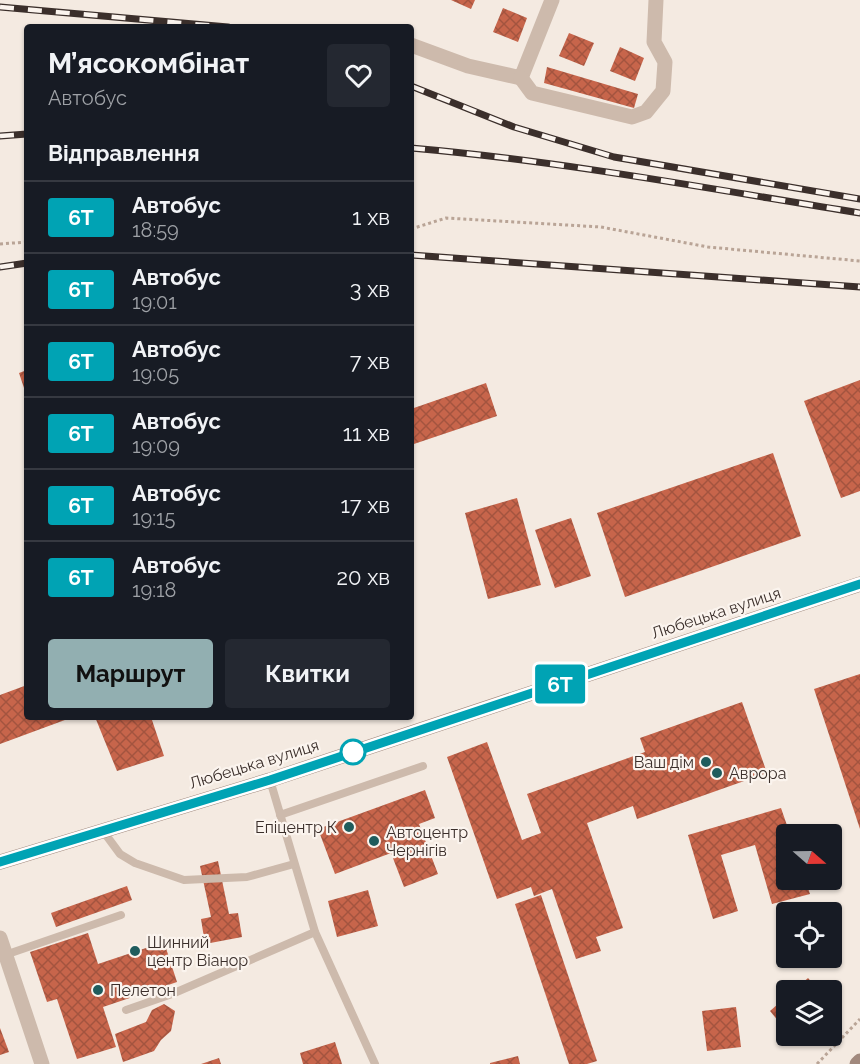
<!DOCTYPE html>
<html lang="uk">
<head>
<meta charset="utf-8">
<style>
  :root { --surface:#171b24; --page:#242831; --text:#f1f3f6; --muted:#9ea1a6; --line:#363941; --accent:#92afb1 }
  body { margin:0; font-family:Raleway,sans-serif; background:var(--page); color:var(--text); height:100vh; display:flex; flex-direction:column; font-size:22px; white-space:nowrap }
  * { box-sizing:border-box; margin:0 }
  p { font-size:20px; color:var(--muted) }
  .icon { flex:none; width:33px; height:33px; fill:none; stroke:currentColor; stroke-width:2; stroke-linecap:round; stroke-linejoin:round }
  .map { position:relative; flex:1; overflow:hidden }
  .drawer { position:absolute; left:24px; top:24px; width:390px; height:696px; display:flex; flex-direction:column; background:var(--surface); border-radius:6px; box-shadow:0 2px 4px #0004 }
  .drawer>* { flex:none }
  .badge { padding:0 12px; border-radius:4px; font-size:21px; line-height:39px }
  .needle { width:39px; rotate:110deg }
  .tools { position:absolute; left:776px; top:824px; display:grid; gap:12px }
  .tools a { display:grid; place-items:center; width:66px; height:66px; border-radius:6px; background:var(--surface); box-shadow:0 2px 4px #0004; font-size:30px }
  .map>.badge { position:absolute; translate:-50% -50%; box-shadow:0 0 0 3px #fff }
  h2 { padding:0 24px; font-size:22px; line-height:54px }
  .round { display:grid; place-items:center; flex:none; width:63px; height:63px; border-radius:6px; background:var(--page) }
  .head { display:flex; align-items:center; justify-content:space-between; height:102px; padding:0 24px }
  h1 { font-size:28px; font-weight:700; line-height:45px }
  .button { display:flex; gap:12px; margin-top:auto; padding:12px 24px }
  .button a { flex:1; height:69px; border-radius:6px; background:var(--accent); color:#111; font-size:24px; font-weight:700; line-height:69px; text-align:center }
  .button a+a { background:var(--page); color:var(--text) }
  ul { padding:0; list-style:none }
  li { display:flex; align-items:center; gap:18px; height:72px; padding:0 24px; border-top:2px solid var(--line) }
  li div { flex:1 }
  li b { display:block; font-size:22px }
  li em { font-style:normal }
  li .badge { min-width:66px; font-weight:700; text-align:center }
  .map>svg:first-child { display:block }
</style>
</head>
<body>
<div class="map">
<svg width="860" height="1064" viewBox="0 0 860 1064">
  <defs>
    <pattern id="building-cross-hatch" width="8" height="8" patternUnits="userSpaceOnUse" patternTransform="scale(1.5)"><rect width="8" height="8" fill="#c7654b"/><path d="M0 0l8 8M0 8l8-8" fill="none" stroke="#a3543f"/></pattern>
  </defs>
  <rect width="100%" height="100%" fill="#f4eae1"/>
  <g fill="url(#building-cross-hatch)">
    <polygon points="451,0 475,0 471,9"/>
    <polygon points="503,8 527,18 518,42 493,32"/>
    <polygon points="569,33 594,43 584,66 559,56"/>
    <polygon points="620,47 644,58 635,81 610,71"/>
    <polygon points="547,67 638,94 634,108 544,83"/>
    <polygon points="27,370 27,397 19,373"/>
    <polygon points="860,380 860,491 841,498 804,401"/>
    <polygon points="486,383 497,416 411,445 411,409"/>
    <polygon points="773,453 801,536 625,597 597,513"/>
    <polygon points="517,498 541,585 488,599 465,513"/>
    <polygon points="571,518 591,576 555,588 535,530"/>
    <polygon points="860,674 860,829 814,689"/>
    <polygon points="27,685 27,717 73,717 0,744 0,695"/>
    <polygon points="742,702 767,773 637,819 633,806 587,823 623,928 596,937 601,951 576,959 552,889 534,896 531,887 497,899 447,757 487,742 522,840 541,833 527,794 645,752 640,738"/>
    <polygon points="95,717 151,717 164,756 117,771"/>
    <polygon points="425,790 435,818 419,824 438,874 404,887 391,853 335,874 318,829"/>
    <polygon points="781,808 790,834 786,834 786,879 805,879 810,894 772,904 755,845 721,855 738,911 713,919 688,835"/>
    <polygon points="218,861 229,914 238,913 242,937 205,944 201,919 211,917 200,866"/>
    <polygon points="127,886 132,900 56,927 51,913"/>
    <polygon points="368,890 378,926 337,937 328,901"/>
    <polygon points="541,895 597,1061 587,1064 569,1064 515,904"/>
    <polygon points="88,933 98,964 164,942 177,982 103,1007 116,1047 77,1059 57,999 47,1002 30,952"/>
    <polygon points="808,978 819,990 794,990"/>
    <polygon points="786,997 786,1026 784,1028 770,1011"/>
    <polygon points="164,1004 175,1011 171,1031 161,1040 154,1051 123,1062 115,1034 146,1022 152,1010"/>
    <polygon points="736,1007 741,1047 707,1051 702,1011"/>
    <polygon points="0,1028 9,1052 0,1055"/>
    <polygon points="335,1042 342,1064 303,1064 300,1053"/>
    <polygon points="518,1056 520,1064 490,1064 490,1063"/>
    <polygon points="219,1058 221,1064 201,1064"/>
  </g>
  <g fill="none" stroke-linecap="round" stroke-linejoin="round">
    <g stroke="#b9a496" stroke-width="3" stroke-dasharray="3 3" stroke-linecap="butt">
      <polyline points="411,229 446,218 601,227 708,247 860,261"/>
      <polyline points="0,244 27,242"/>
      <polyline points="817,1064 860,1019"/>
    </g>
    <g stroke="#cdbaac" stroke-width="8">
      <polyline points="270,780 315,932 375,1064"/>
      <polyline points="280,815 423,766"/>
      <polyline points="103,831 120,854 135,863 184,880 247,877 294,864"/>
      <polyline points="5,955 121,915"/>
      <polyline points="126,1010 172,994 315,932"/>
    </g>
    <g stroke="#cdbaac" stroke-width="15">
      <polyline points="411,45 468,66 521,78 552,0"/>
      <polyline points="521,78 532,93 632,117 646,112 663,91 665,62 654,42 656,0"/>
      <polyline points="0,938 42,1064"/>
    </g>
    <g stroke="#a1897d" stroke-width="15">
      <polyline points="0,862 270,780 860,584"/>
      <polyline points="857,1064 860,1061"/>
    </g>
    <defs>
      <g id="rail">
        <polyline points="0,7 228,27"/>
        <polyline points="411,86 514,127 614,157 860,199"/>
        <polyline points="0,136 27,134"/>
        <path d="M 411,148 C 562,161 711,189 860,213"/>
        <polyline points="411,255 860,287"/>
        <polyline points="0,267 27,263"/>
      </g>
    </defs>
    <use href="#rail" stroke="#3b2f2b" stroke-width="7"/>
    <use href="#rail" stroke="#fbf4ee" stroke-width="4.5" stroke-dasharray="14" stroke-linecap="butt"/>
  </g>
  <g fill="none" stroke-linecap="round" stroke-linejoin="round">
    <defs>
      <polyline id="line" points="0,862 270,780 860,584"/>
    </defs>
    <use href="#line" stroke="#fff" stroke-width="14"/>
    <use href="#line" stroke="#00a3b4" stroke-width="9"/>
  </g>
  <circle fill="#fff" stroke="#00a3b4" stroke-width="3" cx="353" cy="752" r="12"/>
  <g fill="#1f5c5d" stroke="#fbf4ee" stroke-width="2">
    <circle cx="706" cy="762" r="6"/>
    <circle cx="717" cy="773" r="6"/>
    <circle cx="349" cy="827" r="6"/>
    <circle cx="374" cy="841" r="6"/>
    <circle cx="135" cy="951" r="6"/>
    <circle cx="98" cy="990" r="6"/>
  </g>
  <g text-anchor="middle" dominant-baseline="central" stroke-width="4.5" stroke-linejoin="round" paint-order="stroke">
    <g font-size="16" fill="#3b2f2b" stroke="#fbf4ee">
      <text transform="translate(716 613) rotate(-18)">Любецька вулиця</text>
      <text transform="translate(254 764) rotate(-17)">Любецька вулиця</text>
    </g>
    <g font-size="16" fill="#3b2f2b" stroke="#fbf4ee" text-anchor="start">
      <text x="694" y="762" text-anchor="end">Ваш дім</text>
      <text x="729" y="773">Аврора</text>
      <text x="337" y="827" text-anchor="end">Епіцентр К</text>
      <text x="386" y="832">Автоцентр<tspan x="386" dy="18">Чернігів</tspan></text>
      <text x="147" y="942">Шинний<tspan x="147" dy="18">центр Віанор</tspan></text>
      <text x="110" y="990">Пелетон</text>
    </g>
  </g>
</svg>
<div class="tools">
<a><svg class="needle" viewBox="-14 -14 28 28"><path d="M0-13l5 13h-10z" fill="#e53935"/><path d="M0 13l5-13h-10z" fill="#9ea1a6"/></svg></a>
<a><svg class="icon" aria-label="locate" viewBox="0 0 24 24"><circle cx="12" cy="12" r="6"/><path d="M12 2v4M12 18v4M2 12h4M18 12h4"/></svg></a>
<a><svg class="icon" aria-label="layers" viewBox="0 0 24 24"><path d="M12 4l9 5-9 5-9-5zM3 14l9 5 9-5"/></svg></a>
</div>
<b class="badge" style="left:560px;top:684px;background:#00a3b4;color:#fff">6Т</b>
<section class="drawer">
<div class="head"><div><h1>М’ясокомбінат</h1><p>Автобус</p></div><a class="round"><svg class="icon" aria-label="heart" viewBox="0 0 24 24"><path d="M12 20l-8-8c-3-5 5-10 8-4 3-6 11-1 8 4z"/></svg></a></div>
<h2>Відправлення</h2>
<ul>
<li><span class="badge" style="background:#00a3b4;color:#fff">6Т</span><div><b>Автобус</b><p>18:59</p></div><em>1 хв</em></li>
<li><span class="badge" style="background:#00a3b4;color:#fff">6Т</span><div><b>Автобус</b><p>19:01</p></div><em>3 хв</em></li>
<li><span class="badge" style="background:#00a3b4;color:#fff">6Т</span><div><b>Автобус</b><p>19:05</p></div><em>7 хв</em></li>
<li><span class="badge" style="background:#00a3b4;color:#fff">6Т</span><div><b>Автобус</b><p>19:09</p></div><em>11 хв</em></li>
<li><span class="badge" style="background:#00a3b4;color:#fff">6Т</span><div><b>Автобус</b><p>19:15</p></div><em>17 хв</em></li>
<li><span class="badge" style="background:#00a3b4;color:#fff">6Т</span><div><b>Автобус</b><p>19:18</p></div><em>20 хв</em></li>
</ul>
<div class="button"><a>Маршрут</a><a>Квитки</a></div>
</section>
</div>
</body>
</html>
